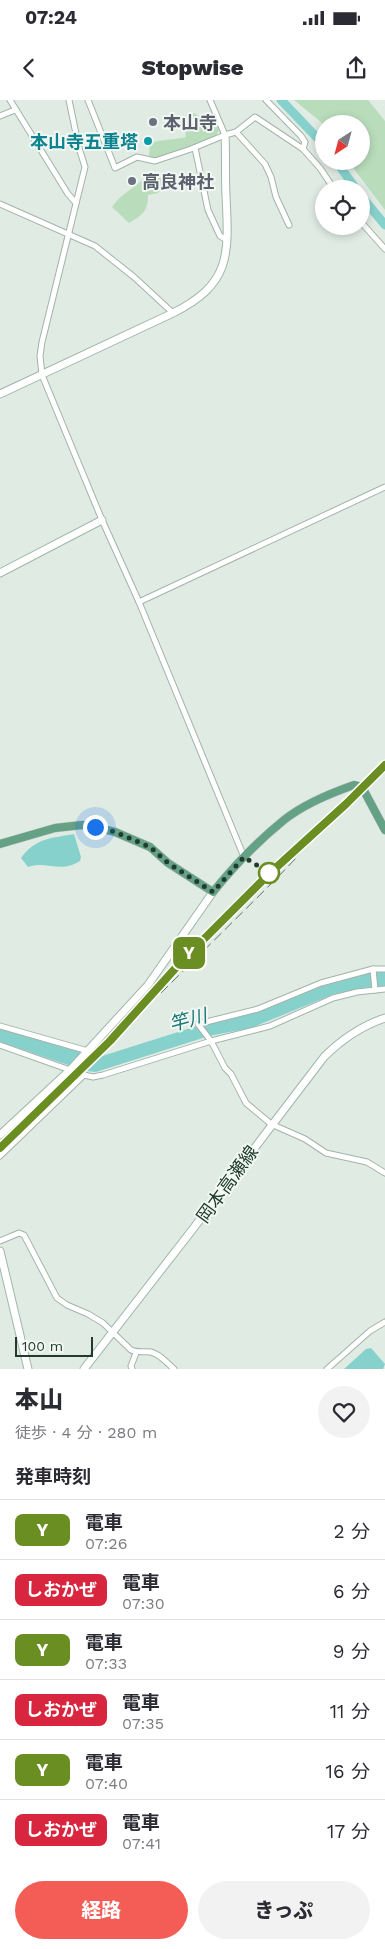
<!DOCTYPE html>
<html lang="ja">
<head>
<meta charset="utf-8">
<style>
  :root { --surface:#fff; --page:#f2f2f3; --text:#2b2b33; --muted:#7c7c81; --line:#e1e1e2; --accent:#f35d56 }
  body { margin:0; font-family:"Work Sans","Noto Sans JP",sans-serif; background:var(--page); color:var(--text); height:100vh; display:flex; flex-direction:column; font-size:19px; white-space:nowrap }
  * { box-sizing:border-box; margin:0 }
  p { font-size:16px; color:var(--muted) }
  .icon { flex:none; width:28px; height:28px; fill:none; stroke:currentColor; stroke-width:2; stroke-linecap:round; stroke-linejoin:round }
  .map { position:relative; height:1269px; overflow:hidden }
  .sheet { display:flex; flex-direction:column; background:var(--surface); flex:1 }
  .sheet>* { flex:none }
  .badge { padding:0 10px; border-radius:8px; font-size:18px; line-height:32px }
  .needle { width:32px; rotate:216deg }
  .controls { position:absolute; left:315px; top:15px; display:grid; gap:10px }
  .controls a { display:grid; place-items:center; width:55px; height:55px; border-radius:50%; background:var(--surface); box-shadow:0 2px 8px #0003; font-size:25px }
  .scale { position:absolute; left:15px; bottom:12px; width:78px; box-sizing:border-box; padding-left:5px; border:2px solid #213c2f; border-top:0; font-size:14px; line-height:18px; white-space:nowrap; color:#213c2f; -webkit-text-stroke:4px #f1f8f3; paint-order:stroke }
  .you { position:absolute; width:25px; height:25px; margin:-12px; border:4px solid #fff; border-radius:50%; background:#1a73e8; box-shadow:0 0 0 8px #1a73e833 }
  .map>.badge { position:absolute; translate:-50% -50%; box-shadow:0 0 0 2px #fff }
  h2 { padding:0 15px; font-size:19px; line-height:45px }
  .round { display:grid; place-items:center; flex:none; width:52px; height:52px; border-radius:26px; background:var(--page) }
  .overview { display:flex; align-items:center; justify-content:space-between; height:85px; padding:0 15px }
  h1 { font-size:24px; font-weight:800; line-height:38px }
  .action { display:flex; gap:10px; margin-top:auto; padding:10px 15px }
  .action a { flex:1; height:58px; border-radius:30px; background:var(--accent); color:#fff; font-size:20px; font-weight:800; line-height:58px; text-align:center }
  .action a+a { background:var(--page); color:var(--text) }
  ul { padding:0; list-style:none }
  li { display:flex; align-items:center; gap:15px; height:60px; padding:0 15px; border-top:1px solid var(--line) }
  li div { flex:1 }
  li b { display:block; font-size:19px }
  li em { font-style:normal }
  li .badge { min-width:55px; font-weight:700; text-align:center }
  .status { display:flex; justify-content:space-between; align-items:center; height:35px; padding:0 25px; background:var(--surface); direction:ltr }
  .status svg { height:14px; fill:currentColor }
  header { display:flex; justify-content:space-between; align-items:center; height:65px; padding:0 15px; background:var(--surface); font-size:22px; font-weight:800 }
  .map>svg:first-child { display:block }
</style>
</head>
<body>
<div class="status"><b>07:24</b><svg viewBox="0 0 49 12"><path d="M0 12V9h3v3zM5 12V6h3v6zM10 12V3h3v9zM15 12V0h3v12zM26 1h20v11H26zM47 4h2v5h-2z"/></svg></div>
<header><svg class="icon" aria-label="back" viewBox="0 0 24 24"><path d="M15 5l-7 7 7 7"/></svg>Stopwise<svg class="icon" aria-label="share" viewBox="0 0 24 24"><path d="M12 15V3M7 8l5-5 5 5M5 13v7h14v-7"/></svg></header>
<div class="map">
<svg width="385" height="1269" viewBox="0 0 385 1269">
  <rect width="100%" height="100%" fill="#e0ebe4"/>
  <g fill="#b9ddbb">
    <polygon points="294,0 368,0 385,21 385,110 348,61 361,61 361,24 324,24 324,27 321,22"/>
    <path d="M 193,13 L 203,18 L 215,20 L 220,29 L 215,37 L 156,59 L 149,56 L 150,43 C 162,39 173,40 186,37 L 183,17 Z"/>
    <path d="M 149,73 L 165,74 L 167,82 L 158,93 L 148,95 C 148,112 142,115 129,123 L 112,107 C 122,92 138,87 149,73 Z"/>
  </g>
  <g fill="#87d1cd">
    <path d="M 74,734 L 81,757 L 80,761 C 60,774 46,760 28,767 L 21,758 C 35,738 52,738 74,734 Z"/>
    <polygon points="376,871 385,871 385,886 376,886 334,894 251,928 209,936 96,972 86,971 0,942 0,929 99,957 197,926 260,911 313,888"/>
    <polygon points="371,1248 385,1264 383,1269 344,1269 366,1249"/>
  </g>
  <g fill="none" stroke-linecap="round" stroke-linejoin="round">
    <g stroke="#87d1cd" stroke-width="9">
      <polyline points="281,0 324,45"/>
      <polyline points="336,61 356,89"/>
      <polyline points="361,96 385,125"/>
    </g>
    <defs>
      <g id="street">
        <polyline points="10,0 68,94 76,103"/>
        <polyline points="69,0 79,48 85,67 42,242 40,256 42,275 102,420 139,502 244,757"/>
        <polyline points="88,0 115,68 137,57 155,61 191,49 225,35 236,32 265,64 271,77 276,97 289,125"/>
        <polyline points="210,0 225,35"/>
        <polyline points="266,0 301,36 305,42 303,49 320,68 334,89"/>
        <polyline points="0,16 15,10"/>
        <polyline points="236,32 255,17 303,49"/>
        <polyline points="195,48 208,110 220,136 227,140"/>
        <polyline points="0,104 95,146 134,177 173,213"/>
        <polyline points="361,122 385,149"/>
        <polyline points="139,502 385,387"/>
        <polyline points="373,869 375,890"/>
        <polyline points="385,869 373,869 321,883 258,909 198,924 211,941 225,968 231,974 246,1003 271,1024 305,1039 326,1053 367,1062 385,1073"/>
        <polyline points="0,926 88,951"/>
        <polyline points="0,945 70,970"/>
        <polyline points="0,1056 84,975 93,977 103,975 211,941 270,926 333,898 357,892 385,889"/>
        <path d="M 0,1141 L 19,1133 L 24,1135 L 57,1198 L 67,1205 L 88,1214 L 103,1223 L 131,1250 C 138,1253 144,1251 151,1252 C 160,1254 167,1263 174,1269"/>
        <polyline points="132,1269 131,1266 136,1253"/>
        <polyline points="327,1269 370,1231 385,1222"/>
      </g>
      <g id="secondary">
        <path d="M 0,294 L 173,213 C 231,184 229,155 226,96 C 225,75 226,55 225,35"/>
        <polyline points="0,473 102,420"/>
        <polyline points="0,1035 70,970 148,885 213,792"/>
        <polyline points="0,1151 28,1269"/>
        <path d="M 84,1269 L 189,1134 L 324,957 C 342,939 361,926 385,918"/>
      </g>
      <path id="primary" d="M 0,744 L 55,728 L 82,725 L 95,727 L 115,732 L 150,747 L 168,763 L 213,792 C 234,766 258,741 284,720 C 304,704 331,693 354,685 L 362,687 L 385,730"/>
    </defs>
    <use href="#street" stroke="#a3b3aa" stroke-width="7"/>
    <use href="#secondary" stroke="#9fb7aa" stroke-width="9"/>
    <use href="#primary" stroke="#c1c8c5" stroke-width="9"/>
    <use href="#street" stroke="#fff" stroke-width="5"/>
    <use href="#secondary" stroke="#fff" stroke-width="7"/>
    <use href="#primary" stroke="#64a185" stroke-width="8"/>
    <g stroke="#5b776a" stroke-width="1" stroke-dasharray="10 5" stroke-linecap="butt">
      <polyline points="161,893 276,779 299,755"/>
      <polyline points="0,1048 110,941 181,861 269,774 346,704 385,665"/>
    </g>
  </g>
  <g fill="none" stroke-linecap="round" stroke-linejoin="round">
    <defs>
      <polyline id="line" points="0,1048 110,941 181,862 269,774 346,704 385,665"/>
    </defs>
    <use href="#line" stroke="#fff" stroke-width="11"/>
    <use href="#line" stroke="#6b8e23" stroke-width="8"/>
    <polyline stroke="#213c2f" stroke-width="5" stroke-dasharray="0 9" points="95,727 115,732 150,747 168,763 213,792 244,757 269,773"/>
  </g>
  <g fill="#6b7280" stroke="#f1f8f3" stroke-width="2">
    <circle cx="153" cy="22" r="5"/>
    <circle cx="132" cy="81" r="5"/>
  </g>
  <circle fill="#0f9aa8" stroke="#f1f8f3" stroke-width="2" cx="148" cy="41" r="5"/>
  <circle fill="#fff" stroke="#6b8e23" stroke-width="2.5" cx="269" cy="773" r="10"/>
  <g text-anchor="middle" dominant-baseline="central" stroke-width="4" stroke-linejoin="round" paint-order="stroke">
    <g font-size="18" font-weight="bold" fill="#5b616d" stroke="#f1f8f3" text-anchor="start">
      <text x="163" y="22">本山寺</text>
      <text x="142" y="81">高良神社</text>
    </g>
    <g font-size="18" font-weight="bold" fill="#0d838f" stroke="#f1f8f3" text-anchor="end">
      <text x="138" y="41">本山寺五重塔</text>
    </g>
    <g font-size="18" fill="#213c2f" stroke="#f1f8f3">
      <text transform="translate(227 1084) rotate(-54)">岡本高瀬線</text>
    </g>
    <g font-size="19" font-style="italic" fill="#1a7874" stroke="#f1f8f3">
      <text transform="translate(188 920) rotate(-15)">竿川</text>
    </g>
  </g>
</svg>
<div class="controls">
<a><svg class="needle" viewBox="-14 -14 28 28"><path d="M0-13l5 13h-10z" fill="#e53935"/><path d="M0 13l5-13h-10z" fill="#7c7c81"/></svg></a>
<a><svg class="icon" aria-label="locate" viewBox="0 0 24 24"><circle cx="12" cy="12" r="6"/><path d="M12 2v4M12 18v4M2 12h4M18 12h4"/></svg></a>
</div>
<div class="scale">100 m</div>
<div class="you" style="left:95px;top:727px"></div>
<b class="badge" style="left:189px;top:853px;background:#6b8e23;color:#fff">Y</b>
</div>
<section class="sheet">
<div class="overview"><div><h1>本山</h1><p>徒歩 · 4 分 · 280 m</p></div><a class="round"><svg class="icon" aria-label="heart" viewBox="0 0 24 24"><path d="M12 20l-8-8c-3-5 5-10 8-4 3-6 11-1 8 4z"/></svg></a></div>
<h2>発車時刻</h2>
<ul>
<li><span class="badge" style="background:#6b8e23;color:#fff">Y</span><div><b>電車</b><p>07:26</p></div><em>2 分</em></li>
<li><span class="badge" style="background:#d7263d;color:#fff">しおかぜ</span><div><b>電車</b><p>07:30</p></div><em>6 分</em></li>
<li><span class="badge" style="background:#6b8e23;color:#fff">Y</span><div><b>電車</b><p>07:33</p></div><em>9 分</em></li>
<li><span class="badge" style="background:#d7263d;color:#fff">しおかぜ</span><div><b>電車</b><p>07:35</p></div><em>11 分</em></li>
<li><span class="badge" style="background:#6b8e23;color:#fff">Y</span><div><b>電車</b><p>07:40</p></div><em>16 分</em></li>
<li><span class="badge" style="background:#d7263d;color:#fff">しおかぜ</span><div><b>電車</b><p>07:41</p></div><em>17 分</em></li>
</ul>
<div class="action"><a>経路</a><a>きっぷ</a></div>
</section>
</body>
</html>
